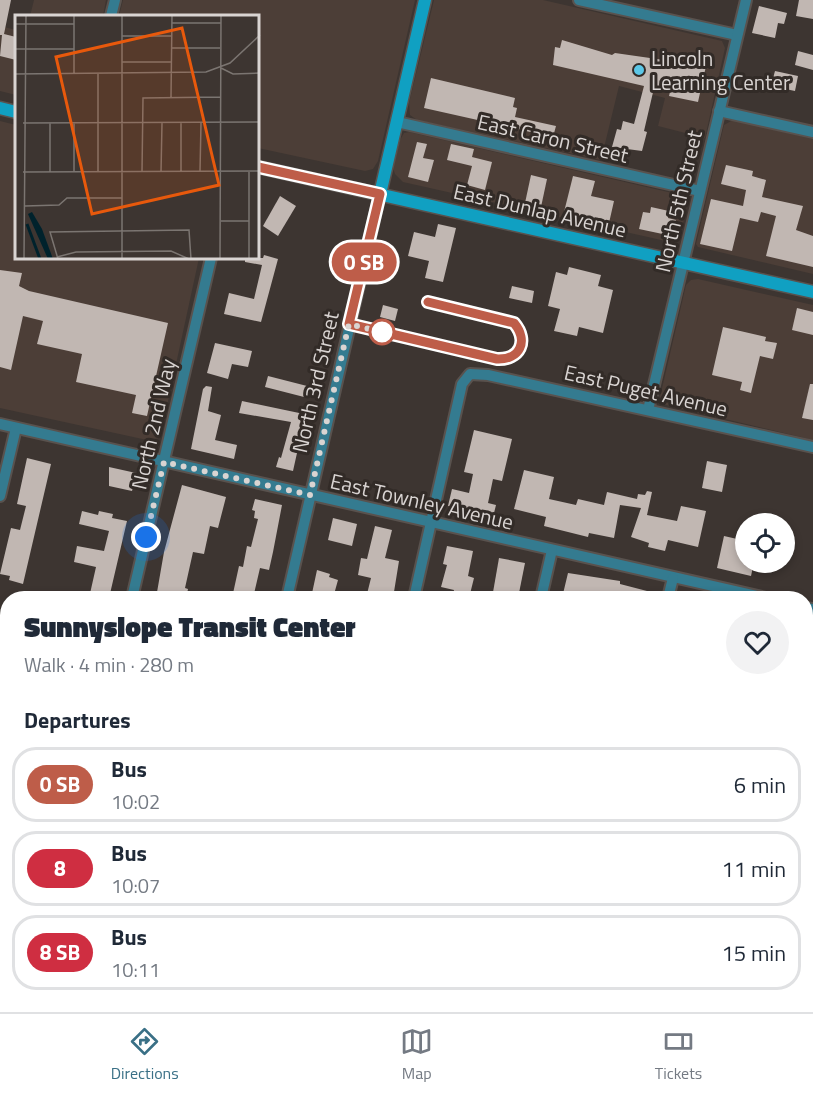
<!DOCTYPE html>
<html lang="en">
<head>
<meta charset="utf-8">
<style>
  :root { --surface:#fff; --page:#f2f2f3; --text:#1f2937; --muted:#747a83; --line:#e0e1e3; --accent:#3a7086 }
  body { margin:0; font-family:"Titillium Web",sans-serif; background:var(--page); color:var(--text); height:100vh; display:flex; flex-direction:column; font-size:22px; white-space:nowrap }
  * { box-sizing:border-box; margin:0 }
  p { font-size:20px; color:var(--muted) }
  .icon { flex:none; width:33px; height:33px; fill:none; stroke:currentColor; stroke-width:2; stroke-linecap:round; stroke-linejoin:round }
  .map { position:relative; flex:1; overflow:hidden }
  .drawer { position:absolute; left:0px; top:591px; width:813px; height:422px; display:flex; flex-direction:column; background:var(--surface); border-radius:24px 24px 0 0; box-shadow:0 3px 9px #0003 }
  .drawer>* { flex:none }
  .badge { padding:0 12px; border-radius:20px; font-size:21px; line-height:39px }
  .tools { position:absolute; left:735px; top:513px; display:grid; gap:12px }
  .tools a { display:grid; place-items:center; width:60px; height:60px; border-radius:50%; background:var(--surface); box-shadow:0 3px 9px #0003; font-size:30px }
  .you { position:absolute; width:30px; height:30px; margin:-15px; border:4px solid #fff; border-radius:50%; background:#1a73e8; box-shadow:0 0 0 9px #1a73e833 }
  .map>.badge { position:absolute; translate:-50% -50%; box-shadow:0 0 0 3px #fff }
  h2 { padding:0 24px; font-size:22px; line-height:54px }
  .round { display:grid; place-items:center; flex:none; width:63px; height:63px; border-radius:32px; background:var(--page) }
  .summary { display:flex; align-items:center; justify-content:space-between; height:102px; padding:0 24px }
  h1 { font-size:28px; font-weight:800; line-height:45px }
  ul { padding:0; list-style:none }
  li { display:flex; align-items:center; gap:18px; height:75px; margin:0 12px 9px; padding:0 12px; border:3px solid var(--line); border-radius:24px }
  li div { flex:1 }
  li b { display:block; font-size:22px }
  li em { font-style:normal }
  li .badge { min-width:66px; font-weight:700; text-align:center }
  .dock { display:flex; justify-content:space-around; align-items:center; height:84px; border-top:2px solid var(--line); background:var(--surface); font-size:16px; color:var(--muted) }
  .dock a { display:grid; justify-items:center; gap:3px }
  .dock .on { color:var(--accent) }
  .map>svg:first-child { display:block }
</style>
</head>
<body>
<div class="map">
<svg width="813" height="1012" viewBox="0 0 813 1012">
  <rect width="100%" height="100%" fill="#3d3531"/>
  <g fill="#4c3e37">
    <polygon points="34,0 106,0 103,16 30,16"/>
    <polygon points="123,0 415,0 378,161 373,169 365,171 258,148 258,16 119,16"/>
    <polygon points="434,0 543,0 722,41 725,48 705,138 658,126 665,98 619,86 601,160 417,120 410,115 409,103"/>
    <polygon points="0,26 16,30 16,95 0,91"/>
    <polygon points="733,120 813,139 813,274 698,247 696,244 724,125"/>
    <polygon points="0,121 16,125 16,258 199,258 160,438 147,440 0,408"/>
    <polygon points="409,132 681,195 687,204 680,238 670,242 403,182 395,174 393,168 400,140 404,133"/>
    <polygon points="698,279 813,305 813,440 662,404 660,397 686,285 691,280"/>
    <polygon points="201,1005 507,1005 505,1012 200,1012"/>
    <polygon points="508,1005 726,1005 724,1012 506,1012"/>
  </g>
  <g fill="#c1b7b2">
    <polygon points="0,0 11,0 4,34 16,37 16,60 0,56 2,35 0,35"/>
    <polygon points="799,0 813,0 813,19 796,16"/>
    <polygon points="759,6 787,13 784,24 778,23 775,38 752,33"/>
    <polygon points="562,40 612,55 615,53 706,66 698,102 669,96 670,92 654,88 644,131 647,132 642,151 612,147 617,129 621,130 623,121 634,124 644,86 553,65 555,47 560,48"/>
    <polygon points="798,51 813,55 813,70 795,65"/>
    <polygon points="775,71 798,76 795,91 771,86"/>
    <polygon points="431,78 515,98 513,107 517,108 515,117 556,126 553,137 424,108"/>
    <polygon points="417,142 427,144 423,158 434,160 428,182 408,177"/>
    <polygon points="451,144 474,149 472,157 492,162 485,190 467,185 472,166 447,160"/>
    <polygon points="726,165 753,171 752,176 766,180 762,197 803,206 796,230 813,236 813,267 766,256 776,216 761,212 758,222 740,218 732,251 700,244 711,199 743,206 746,190 721,184"/>
    <polygon points="531,175 547,179 541,207 525,203"/>
    <polygon points="573,176 595,181 591,196 614,201 609,223 564,212"/>
    <polygon points="280,196 296,206 278,236 263,226"/>
    <polygon points="651,207 669,211 668,218 676,220 672,236 639,229 643,212 650,213"/>
    <polygon points="438,224 456,228 443,282 425,278 429,261 408,256 414,232 435,237"/>
    <polygon points="264,255 278,259 261,322 224,314 229,293 254,299 262,265 245,262 245,258 263,258"/>
    <polygon points="569,267 601,275 598,286 613,290 603,333 579,327 577,336 554,331 560,309 548,306 556,272 567,275"/>
    <polygon points="0,270 22,273 19,286 29,291 168,323 147,416 132,413 136,395 76,382 82,354 37,344 43,321 23,316 11,370 0,367"/>
    <polygon points="512,286 534,291 532,303 509,298"/>
    <polygon points="383,305 398,309 395,321 380,317"/>
    <polygon points="797,308 813,312 813,335 792,330"/>
    <polygon points="723,327 766,337 765,341 777,343 773,359 760,356 751,393 740,390 742,382 712,375"/>
    <polygon points="215,343 252,351 248,367 232,364 228,379 207,373"/>
    <polygon points="268,376 311,387 308,398 265,387"/>
    <polygon points="810,384 813,384 813,420 802,418"/>
    <polygon points="206,386 212,387 208,411 221,415 215,440 237,445 234,459 191,449 203,389"/>
    <polygon points="242,401 304,414 294,452 297,453 293,471 276,467 279,457 281,458 291,422 239,413"/>
    <polygon points="474,430 512,439 502,481 493,479 488,503 496,505 494,513 448,506 452,489 469,493 473,474 464,472"/>
    <polygon points="27,458 51,464 23,584 9,580 10,576 0,574 11,528 20,530 26,506 17,504"/>
    <polygon points="707,461 727,465 722,492 702,488"/>
    <polygon points="109,467 136,473 132,491 109,486"/>
    <polygon points="524,470 554,477 549,499 576,505 578,499 604,505 607,492 637,499 638,494 645,495 647,491 652,492 647,515 677,521 681,506 706,511 698,547 668,540 665,551 648,547 649,543 631,537 641,508 620,505 614,538 589,533 588,537 544,526 546,517 514,509"/>
    <polygon points="182,485 226,497 218,528 210,526 204,554 193,552 185,588 188,589 186,598 156,598 164,552"/>
    <polygon points="255,499 282,505 273,552 269,570 260,568 253,598 232,598 239,566 243,567 247,546 251,547 258,519 254,518 255,511 252,510"/>
    <polygon points="82,511 98,515 99,511 113,514 112,518 127,521 109,598 89,598 96,567 74,562 77,546 104,551 109,531 79,524"/>
    <polygon points="333,518 357,524 352,546 328,540"/>
    <polygon points="375,526 392,530 385,558 399,561 393,598 366,598 371,578 358,575 361,558 367,559"/>
    <polygon points="724,536 746,541 746,562 754,562 751,576 717,568"/>
    <polygon points="447,546 473,551 468,576 474,578 469,598 453,595 454,590 441,587 447,565 443,564"/>
    <polygon points="499,558 525,563 518,598 492,598"/>
    <polygon points="317,570 330,574 329,577 338,580 333,598 311,598"/>
    <polygon points="568,573 620,581 620,584 647,591 645,598 562,598"/>
  </g>
  <g fill="none" stroke-linecap="round" stroke-linejoin="round">
    <defs>
      <g id="street">
        <polyline points="579,0 737,35"/>
        <polyline points="111,16 115,0"/>
        <polyline points="719,111 813,132"/>
        <polyline points="397,122 700,191"/>
        <polyline points="648,410 746,0"/>
        <polyline points="0,424 766,598"/>
        <polyline points="0,496 16,428"/>
        <polyline points="132,598 211,258"/>
        <polyline points="287,598 380,194"/>
        <polyline points="414,598 462,384 470,374 488,375 813,447"/>
        <polyline points="541,598 552,550"/>
        <polyline points="668,598 673,578"/>
        <polyline points="806,608 813,609"/>
        <polyline points="0,740 8,742"/>
        <polyline points="0,909 8,910"/>
        <polyline points="806,921 813,923"/>
        <polyline points="190,1012 192,1005"/>
      </g>
      <g id="secondary">
        <polyline points="0,108 16,112"/>
        <polyline points="258,167 813,292"/>
        <polyline points="380,194 425,0"/>
      </g>
    </defs>
    <use href="#street" stroke="#59524e" stroke-width="14"/>
    <use href="#secondary" stroke="#59524e" stroke-width="15"/>
    <use href="#street" stroke="#347b90" stroke-width="10"/>
    <use href="#secondary" stroke="#10a0c2" stroke-width="12"/>
  </g>
  <g fill="none" stroke-linecap="round" stroke-linejoin="round">
    <defs>
      <path id="line" d="M 258,167 L 380,194 L 349,324 L 497,359 C 520,360 529,341 514,323 L 428,302"/>
    </defs>
    <use href="#line" stroke="#fff" stroke-width="14"/>
    <use href="#line" stroke="#be5d49" stroke-width="9"/>
    <polyline stroke="#d9d4d2" stroke-width="6" stroke-dasharray="0 10.8" points="146,537 164,462 310,495 349,324 382,332"/>
  </g>
  <circle fill="#5cc7e7" stroke="#322b27" stroke-width="2" cx="639" cy="70" r="6"/>
  <circle fill="#fff" stroke="#be5d49" stroke-width="3" cx="382" cy="332" r="12"/>
  <g text-anchor="middle" dominant-baseline="central" stroke-width="6" stroke-linejoin="round" paint-order="stroke">
    <g font-size="21" fill="#d9d4d2" stroke="#322b27" text-anchor="start">
      <text x="651" y="58">Lincoln<tspan x="651" dy="24">Learning Center</tspan></text>
    </g>
    <g font-size="21" fill="#d9d4d2" stroke="#322b27">
      <text transform="translate(553 138) rotate(13)">East Caron Street</text>
      <text transform="translate(678 201) rotate(-77)">North 5th Street</text>
      <text transform="translate(540 210) rotate(13)">East Dunlap Avenue</text>
      <text transform="translate(315 382) rotate(-77)">North 3rd Street</text>
      <text transform="translate(646 390) rotate(13)">East Puget Avenue</text>
      <text transform="translate(153 424) rotate(-77)">North 2nd Way</text>
      <text transform="translate(422 501) rotate(13)">East Townley Avenue</text>
    </g>
  </g>
  <g transform="translate(15 15)">
    <rect width="244" height="244" fill="#3d3531"/>
    <path d="M 17,197 L 27,214 L 38,244 L 33,244 L 13,199 Z" fill="#00222c"/>
    <path fill="none" stroke="#00222c" stroke-width="3" d="M 12,209 L 25,244"/>
    <path fill="none" stroke="#7b7571" stroke-width="1.5" d="M 157,8 L 206,8M 0,9 L 59,9M 107,21 L 157,21M 157,33 L 205,33M 0,34 L 59,34M 107,47 L 157,47M 206,53 L 218,59 L 245,58M 0,59 L 191,57 L 215,48 L 245,20M 59,59 L 59,0M 156,82 L 157,0M 8,108 L 245,107M 166,156 L 166,108M 185,156 L 186,108M 244,156 L 244,107M 8,157 L 245,156M 35,157 L 35,108M 59,157 L 59,108M 83,157 L 83,59M 127,157 L 128,83 L 206,82M 146,157 L 147,108M 10,191 L 44,190 L 52,183 L 107,183M 206,206 L 234,206M 42,242 L 61,237 L 156,236 L 174,244M 9,244 L 11,0M 43,244 L 35,217 L 174,215 L 176,244M 107,244 L 107,0M 205,244 L 206,0M 234,244 L 234,156"/>
    <path fill="#e8590c" fill-opacity="0.15" stroke="#e8590c" stroke-width="3" d="M 167,13 L 204,170 L 77,199 L 41,42 Z"/>
    <rect width="244" height="244" fill="none" stroke="#d9d4d2" stroke-width="3"/>
  </g>
</svg>
<div class="tools">
<a><svg class="icon" aria-label="locate" viewBox="0 0 24 24"><circle cx="12" cy="12" r="6"/><path d="M12 2v4M12 18v4M2 12h4M18 12h4"/></svg></a>
</div>
<div class="you" style="left:146px;top:537px"></div>
<b class="badge" style="left:364px;top:262px;background:#be5d49;color:#fff">0 SB</b>
<section class="drawer">
<div class="summary"><div><h1>Sunnyslope Transit Center</h1><p>Walk · 4 min · 280 m</p></div><a class="round"><svg class="icon" aria-label="heart" viewBox="0 0 24 24"><path d="M12 20l-8-8c-3-5 5-10 8-4 3-6 11-1 8 4z"/></svg></a></div>
<h2>Departures</h2>
<ul>
<li><span class="badge" style="background:#be5d49;color:#fff">0 SB</span><div><b>Bus</b><p>10:02</p></div><em>6 min</em></li>
<li><span class="badge" style="background:#cf2e41;color:#fff">8</span><div><b>Bus</b><p>10:07</p></div><em>11 min</em></li>
<li><span class="badge" style="background:#cf2e41;color:#fff">8 SB</span><div><b>Bus</b><p>10:11</p></div><em>15 min</em></li>
</ul>
</section>
</div>
<nav class="dock">
<a class="on"><svg class="icon" aria-label="directions" viewBox="0 0 24 24"><path d="M12 3l9 9-9 9-9-9zM9 14v-3h6M13 9l2 2-2 2"/></svg>Directions</a>
<a><svg class="icon" aria-label="map" viewBox="0 0 24 24"><path d="M3 6l6-2 6 2 6-2v14l-6 2-6-2-6 2zM9 4v14M15 6v14"/></svg>Map</a>
<a><svg class="icon" aria-label="tickets" viewBox="0 0 24 24"><path d="M3 7h18v10H3zM15 7v10"/></svg>Tickets</a>
</nav>
</body>
</html>
